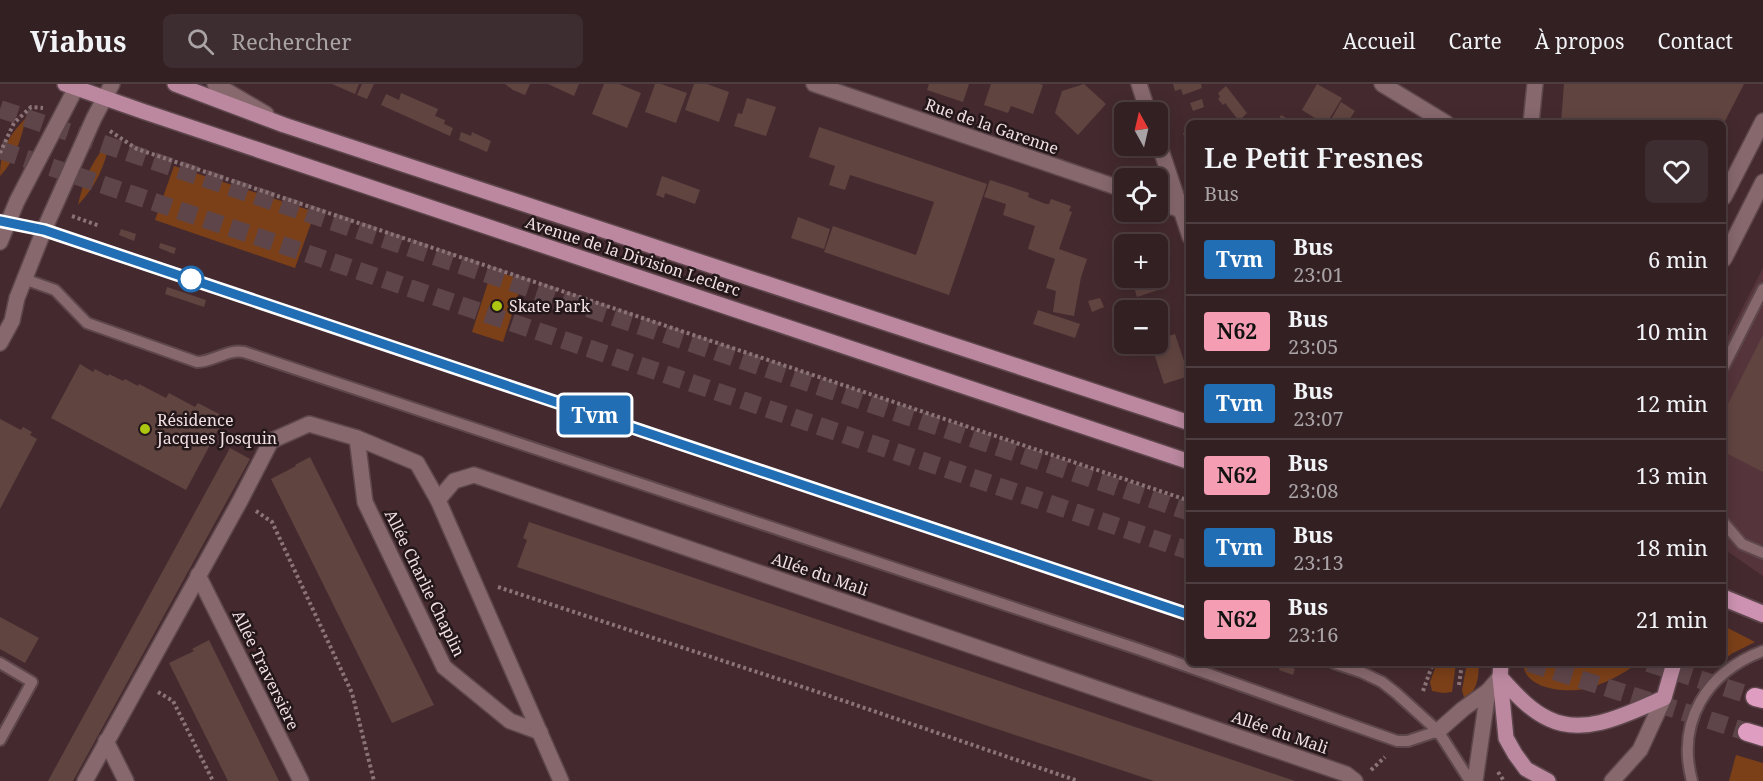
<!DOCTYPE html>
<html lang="fr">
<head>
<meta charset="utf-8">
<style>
  :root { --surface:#332023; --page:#3e2d30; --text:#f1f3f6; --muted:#a9a3a6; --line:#4e3e41 }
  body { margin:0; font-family:"Noto Serif",serif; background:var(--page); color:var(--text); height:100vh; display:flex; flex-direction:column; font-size:22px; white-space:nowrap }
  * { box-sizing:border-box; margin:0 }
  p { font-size:20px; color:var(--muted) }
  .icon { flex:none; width:33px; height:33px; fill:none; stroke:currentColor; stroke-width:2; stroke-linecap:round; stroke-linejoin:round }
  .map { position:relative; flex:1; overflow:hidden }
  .sheet { position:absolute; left:1186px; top:36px; width:540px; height:546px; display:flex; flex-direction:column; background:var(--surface); border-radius:9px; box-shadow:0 3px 15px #0003,0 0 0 2px var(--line) }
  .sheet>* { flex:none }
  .badge { padding:0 12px; border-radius:4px; font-size:21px; line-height:39px }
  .needle { width:39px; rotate:352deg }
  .controls { position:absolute; left:1114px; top:18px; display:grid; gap:12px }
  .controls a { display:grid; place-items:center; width:54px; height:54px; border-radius:9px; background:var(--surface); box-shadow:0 3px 15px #0003,0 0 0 2px var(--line); font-size:30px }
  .map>.badge { position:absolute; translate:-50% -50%; box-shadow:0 0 0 3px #fff }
  .round { display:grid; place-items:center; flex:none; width:63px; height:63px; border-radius:9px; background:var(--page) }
  .overview { display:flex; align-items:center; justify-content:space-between; height:102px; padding:0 18px }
  h1 { font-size:28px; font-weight:600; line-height:45px }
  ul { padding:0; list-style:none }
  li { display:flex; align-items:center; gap:18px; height:72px; padding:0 18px; border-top:2px solid var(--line) }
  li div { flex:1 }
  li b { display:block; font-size:22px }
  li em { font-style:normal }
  li .badge { min-width:66px; font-weight:700; text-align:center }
  header { display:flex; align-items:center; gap:36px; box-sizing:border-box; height:84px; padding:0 30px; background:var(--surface); border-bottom:2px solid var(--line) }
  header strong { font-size:28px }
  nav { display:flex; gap:33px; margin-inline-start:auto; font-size:21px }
  .search { width:420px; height:54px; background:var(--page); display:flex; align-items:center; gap:15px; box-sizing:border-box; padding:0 21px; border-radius:9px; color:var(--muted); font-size:22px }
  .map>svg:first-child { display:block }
</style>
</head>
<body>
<header>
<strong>Viabus</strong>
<div class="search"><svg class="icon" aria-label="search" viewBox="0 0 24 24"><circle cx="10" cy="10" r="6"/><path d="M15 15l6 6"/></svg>Rechercher</div>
<nav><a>Accueil</a><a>Carte</a><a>À propos</a><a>Contact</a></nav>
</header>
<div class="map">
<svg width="1763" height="697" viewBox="0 0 1763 697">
  <rect width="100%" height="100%" fill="#442a2f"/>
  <polygon fill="#55343b" points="1763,184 1763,492 1724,465 1724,260"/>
  <g fill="#7b4018">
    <path d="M 26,34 C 21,54 15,77 0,92 C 0,67 8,52 26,34 Z"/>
    <path d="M 110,56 C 105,82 96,102 78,121 C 84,94 92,77 110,56 Z"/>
    <polygon points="174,82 315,128 295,184 155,136"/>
    <polygon points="492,186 523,196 503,258 472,248"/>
    <polygon points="1724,542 1755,558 1731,570 1724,576"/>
    <polygon points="1437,579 1456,579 1452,608 1443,609 1432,607 1430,598"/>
    <path d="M 1467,579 L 1479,579 C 1478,597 1478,603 1465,617 L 1462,606 Z"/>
    <path d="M 1523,579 L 1638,579 C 1623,590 1603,601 1584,605 C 1564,609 1524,605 1523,579 Z"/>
    <polygon points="1736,671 1763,679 1763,697 1729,697"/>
  </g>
  <g fill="#604440">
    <polygon points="332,0 359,0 355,10"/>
    <polygon points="362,0 374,0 367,15 357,11"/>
    <polygon points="505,0 530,0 525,11 513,6"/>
    <polygon points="548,0 579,0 574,12"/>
    <polygon points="604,0 619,0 641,9 627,44 592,30"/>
    <polygon points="655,0 661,0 687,9 676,39 645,28"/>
    <polygon points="694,0 707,0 729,8 719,38 685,26"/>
    <polygon points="929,0 969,0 963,18 927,6"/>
    <polygon points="991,0 1040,0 1043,1 1033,30 1011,22 1008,29 984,21"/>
    <polygon points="1084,0 1106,20 1078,51 1055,29 1062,7"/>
    <polygon points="1173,0 1201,0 1202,4 1183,11 1181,5 1175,7"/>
    <polygon points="1317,0 1342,14 1327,39 1323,39 1302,26"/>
    <polygon points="1564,0 1744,0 1724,39 1561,39"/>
    <polygon points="1226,2 1247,29 1239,37 1225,19 1223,21 1218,15 1220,13 1218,9"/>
    <polygon points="401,9 438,25 435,32 445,36 444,40 453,44 450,52 381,21 386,10 399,16"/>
    <polygon points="747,14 776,23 766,52 734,42 738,29 742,30"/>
    <polygon points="1202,15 1204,23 1193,27 1190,19"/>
    <polygon points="1341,18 1355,27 1347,39 1329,39"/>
    <polygon points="1281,31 1295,39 1277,39"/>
    <polygon points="819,43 987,100 949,211 824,168 833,142 916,171 934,118 850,91 845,106 829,101 835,82 809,73"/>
    <polygon points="1190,47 1190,60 1187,61 1183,49"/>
    <polygon points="461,48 471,52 472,48 491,57 487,68 459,56"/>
    <polygon points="662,92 700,106 695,120 665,109 664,114 656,111"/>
    <polygon points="990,96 1029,109 1028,113 1046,120 1049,120 1051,115 1071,122 1069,127 1072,128 1059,165 1087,175 1081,193 1074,232 1053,228 1056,207 1046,204 1055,175 1028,165 1035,142 1003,131 1006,120 984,113"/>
    <polygon points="798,133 830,145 824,165 791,154"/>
    <polygon points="121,145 136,150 134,157 119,151"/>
    <polygon points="160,159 176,164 174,170 159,164"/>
    <polygon points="1125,165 1125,180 1122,181 1117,167"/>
    <polygon points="1158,183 1162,194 1145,199 1146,202 1162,198 1164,204 1137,213 1131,194 1158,194"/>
    <polygon points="167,203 206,216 204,223 165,210"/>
    <polygon points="1100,214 1104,223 1092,228 1088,217"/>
    <polygon points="1038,226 1080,240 1075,254 1033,240"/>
    <polygon points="1175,250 1189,292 1164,300 1151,260 1158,260 1158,255"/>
    <polygon points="1763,251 1763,388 1724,368 1724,328"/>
    <polygon points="80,280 93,288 95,285 108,292 109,290 123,297 125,295 138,302 139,300 166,314 169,309 195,323 198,319 225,333 186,406 51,334"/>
    <polygon points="0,335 21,346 23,343 32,348 30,351 37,355 0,425"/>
    <polygon points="230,364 250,375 73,697 48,697"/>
    <polygon points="310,373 434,621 392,639 271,395 296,382 295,381"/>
    <polygon points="529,438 1295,697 1154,697 991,643 517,483 527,456 523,454"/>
    <polygon points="0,533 39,554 25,579 0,565"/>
    <polygon points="209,556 279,697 228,697 169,579 194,567 192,565"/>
    <polygon points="1281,580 1295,585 1293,591 1279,586"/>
  </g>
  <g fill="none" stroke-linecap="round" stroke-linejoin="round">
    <g stroke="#5e454a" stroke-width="18" stroke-dasharray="18 9" stroke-linecap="butt">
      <polyline points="0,25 1190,428"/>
      <polyline points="0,66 1190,467"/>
      <polyline points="1529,579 1747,648"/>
      <polyline points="1648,579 1755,613"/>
    </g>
    <defs>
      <g id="service">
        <polyline points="0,137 44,146 1190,531"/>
        <path d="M 24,195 L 55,206 L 87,239 L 197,278 C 213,278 227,265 244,268 L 1141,566 L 1397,657 L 1408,657 L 1438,647"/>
        <polyline points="1724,282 1763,205"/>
        <polyline points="1724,439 1742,460 1763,469"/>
        <polyline points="0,579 32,598 0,656"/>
        <polyline points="1334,579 1361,588 1382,598 1396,609 1438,647 1470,697"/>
        <path d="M 1692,697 C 1676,637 1707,588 1763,567"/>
      </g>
      <g id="minor">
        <polyline points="215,0 266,30"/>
        <polyline points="814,0 1125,106"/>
        <polyline points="1139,0 1148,28"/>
        <polyline points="1382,0 1446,39"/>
        <polyline points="1531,39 1535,0"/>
        <polyline points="1158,57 1190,153"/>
        <polyline points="1158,118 1181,126"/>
        <polyline points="0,158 17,117 78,0"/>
        <polyline points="0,259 12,237 17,214 44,146 94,34 112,0"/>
        <polyline points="357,354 365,418 444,583 510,637 540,648"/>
        <polyline points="438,416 454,397 474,391 1346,690 1355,697"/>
        <polyline points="198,491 301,697"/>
        <polyline points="1438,647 1463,625 1488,607"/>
        <polyline points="106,657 126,697"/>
        <polyline points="85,697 240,417 271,357 309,340 357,354 417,379 438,416 561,697"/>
      </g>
      <g id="tertiary">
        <polyline points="1475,697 1488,607 1500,593"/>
        <polyline points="1612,697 1640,666 1664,614"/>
      </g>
      <g id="secondary">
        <polyline points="1724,113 1763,37"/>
        <polyline points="1724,175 1763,98"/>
      </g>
      <g id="primary">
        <polyline points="65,0 142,27 1190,378"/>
        <polyline points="175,0 284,41 1190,339"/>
        <polyline points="1501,579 1500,593 1506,654 1515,670 1526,685 1548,697"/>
        <path d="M 1500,593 C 1515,609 1529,626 1549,635 C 1586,653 1631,628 1664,614 L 1674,579"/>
      </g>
      <polyline id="trunk" points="1724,514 1763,530"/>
      <g id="motorway">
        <polyline points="1755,613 1763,615"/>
        <polyline points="1747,648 1763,653"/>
      </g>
    </defs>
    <use href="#service" stroke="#5e474c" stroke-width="14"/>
    <use href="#minor" stroke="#5e474c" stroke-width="18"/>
    <use href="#tertiary" stroke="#5e474c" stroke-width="18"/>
    <use href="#secondary" stroke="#5e474c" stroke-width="18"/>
    <use href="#primary" stroke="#5e474c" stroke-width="18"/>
    <use href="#trunk" stroke="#5e474c" stroke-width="20"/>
    <use href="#motorway" stroke="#5e474c" stroke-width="21"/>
    <g stroke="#8a7478" stroke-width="4" stroke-dasharray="3 3" stroke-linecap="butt">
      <polyline points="110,47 137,65 1190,417"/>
      <polyline points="0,69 14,39 31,23 43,24"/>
      <polyline points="72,132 100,142"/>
      <polyline points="256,427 272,438 352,609 374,697"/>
      <polyline points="498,503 815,607 1078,697"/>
      <polyline points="1459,601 1462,579"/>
      <polyline points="1423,607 1433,579"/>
      <polyline points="158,608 173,617 213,697"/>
      <polyline points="1371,686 1385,673"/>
      <polyline points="1498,688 1504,697"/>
    </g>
    <use href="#service" stroke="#86686d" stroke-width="10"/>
    <use href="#minor" stroke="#86686d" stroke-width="15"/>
    <use href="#tertiary" stroke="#86686d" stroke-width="15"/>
    <use href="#secondary" stroke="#86686d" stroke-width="15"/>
    <use href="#primary" stroke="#bb88a0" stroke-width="15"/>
    <use href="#trunk" stroke="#cd92b1" stroke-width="16"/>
    <use href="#motorway" stroke="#df9dc2" stroke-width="18"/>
  </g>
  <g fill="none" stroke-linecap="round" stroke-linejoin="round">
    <defs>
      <polyline id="line" points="0,137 44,146 1190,531"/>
    </defs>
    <use href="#line" stroke="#fff" stroke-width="14"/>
    <use href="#line" stroke="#216eb4" stroke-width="9"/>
  </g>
  <circle fill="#fff" stroke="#216eb4" stroke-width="3" cx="191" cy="195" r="12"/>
  <g fill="#acc612" stroke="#231719" stroke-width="2">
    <circle cx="497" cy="222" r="6"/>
    <circle cx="145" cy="345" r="6"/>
  </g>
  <g text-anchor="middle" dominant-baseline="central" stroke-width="5" stroke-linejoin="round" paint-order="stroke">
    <g font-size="16" fill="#f1dfe2" stroke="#231719">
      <text transform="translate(992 42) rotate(19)">Rue de la Garenne</text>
      <text transform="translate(633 172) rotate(18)">Avenue de la Division Leclerc</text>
      <text transform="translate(820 490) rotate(19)">Allée du Mali</text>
      <text transform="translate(425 499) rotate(64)">Allée Charlie Chaplin</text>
      <text transform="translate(266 586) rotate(64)">Allée Traversière</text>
      <text transform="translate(1280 648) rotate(19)">Allée du Mali</text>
    </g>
    <g font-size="16" fill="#f1dfe2" stroke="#231719" text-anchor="start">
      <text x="509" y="222">Skate Park</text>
      <text x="157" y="336">Résidence<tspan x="157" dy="18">Jacques Josquin</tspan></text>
    </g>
  </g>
</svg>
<div class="controls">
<a><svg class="needle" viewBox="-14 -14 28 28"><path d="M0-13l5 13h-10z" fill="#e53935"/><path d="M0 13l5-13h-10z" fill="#a9a3a6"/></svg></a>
<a><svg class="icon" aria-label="locate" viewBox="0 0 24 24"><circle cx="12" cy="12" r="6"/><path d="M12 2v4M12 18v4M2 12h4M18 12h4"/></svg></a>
<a>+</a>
<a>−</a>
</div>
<b class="badge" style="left:595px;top:331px;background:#216eb4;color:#fff">Tvm</b>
<section class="sheet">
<div class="overview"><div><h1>Le Petit Fresnes</h1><p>Bus</p></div><a class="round"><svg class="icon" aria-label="heart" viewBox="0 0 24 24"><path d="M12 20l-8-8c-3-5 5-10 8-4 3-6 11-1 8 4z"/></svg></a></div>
<ul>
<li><span class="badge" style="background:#216eb4;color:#fff">Tvm</span><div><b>Bus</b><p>23:01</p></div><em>6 min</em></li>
<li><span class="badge" style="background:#f59eb3;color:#111">N62</span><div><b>Bus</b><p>23:05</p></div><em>10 min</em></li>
<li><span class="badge" style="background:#216eb4;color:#fff">Tvm</span><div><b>Bus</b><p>23:07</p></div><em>12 min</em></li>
<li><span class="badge" style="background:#f59eb3;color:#111">N62</span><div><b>Bus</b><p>23:08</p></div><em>13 min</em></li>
<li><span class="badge" style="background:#216eb4;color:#fff">Tvm</span><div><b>Bus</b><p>23:13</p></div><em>18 min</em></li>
<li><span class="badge" style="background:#f59eb3;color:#111">N62</span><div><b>Bus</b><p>23:16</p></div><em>21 min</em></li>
</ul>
</section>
</div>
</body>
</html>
